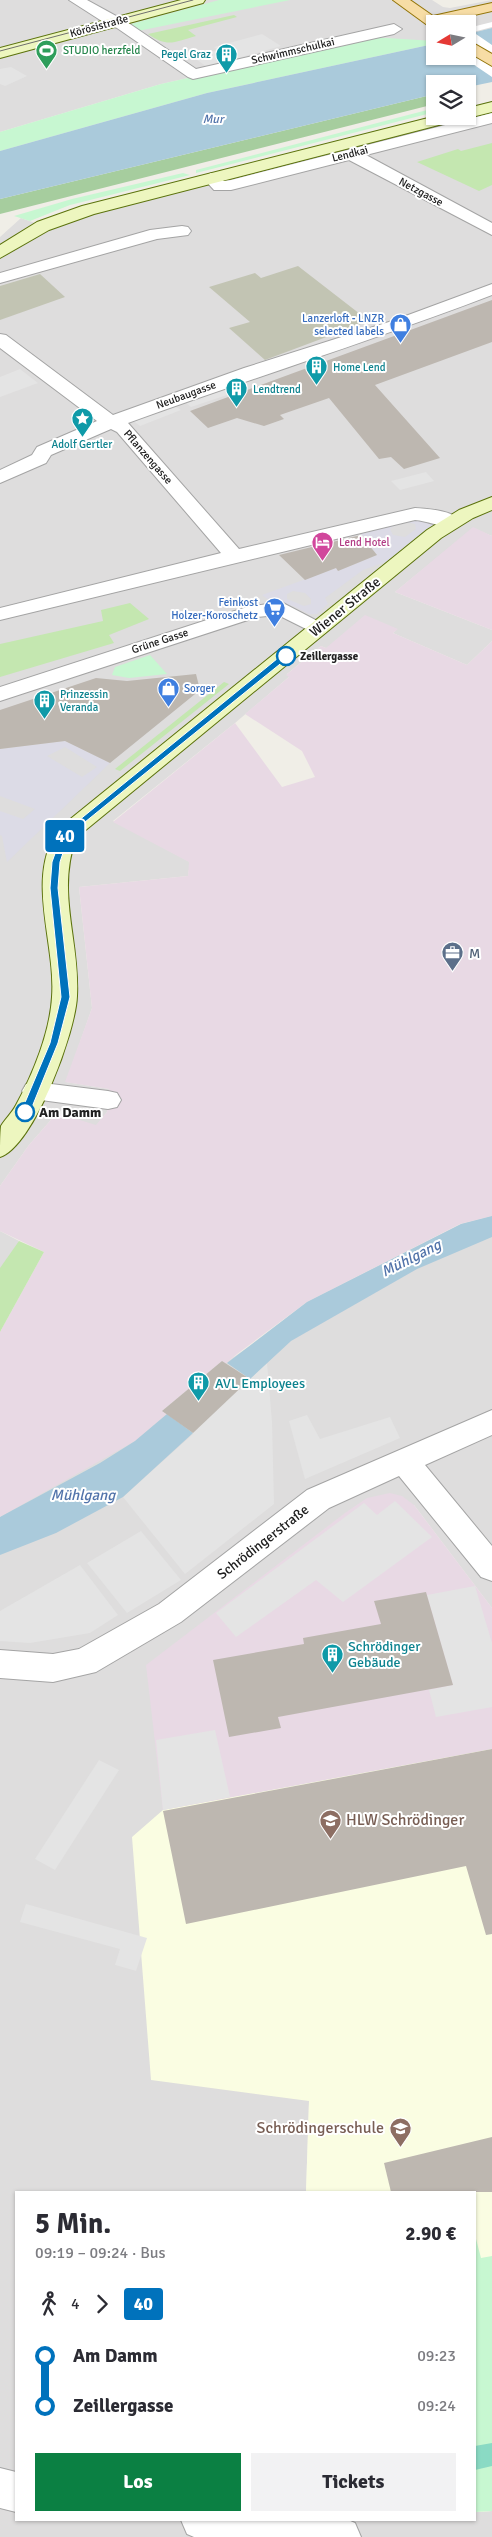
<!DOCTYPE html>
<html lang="de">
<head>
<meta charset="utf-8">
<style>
  :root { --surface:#fff; --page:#f2f2f3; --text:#2b2b33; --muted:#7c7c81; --accent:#0b8043 }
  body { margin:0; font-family:Signika,sans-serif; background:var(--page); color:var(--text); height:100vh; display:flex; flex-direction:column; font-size:19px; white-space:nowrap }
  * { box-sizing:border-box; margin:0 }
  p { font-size:16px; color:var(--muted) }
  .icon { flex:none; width:28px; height:28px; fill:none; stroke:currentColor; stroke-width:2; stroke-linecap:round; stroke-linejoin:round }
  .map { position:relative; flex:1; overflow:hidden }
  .details { position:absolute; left:15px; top:2191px; width:461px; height:330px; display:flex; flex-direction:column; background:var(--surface); border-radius:0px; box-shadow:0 1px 4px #0004 }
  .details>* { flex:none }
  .badge { padding:0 10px; border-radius:4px; font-size:18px; line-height:32px }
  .needle { width:32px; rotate:260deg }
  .fabs { position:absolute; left:426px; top:15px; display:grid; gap:10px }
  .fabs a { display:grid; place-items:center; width:50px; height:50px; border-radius:0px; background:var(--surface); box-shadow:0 1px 4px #0004; font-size:25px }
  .map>.badge { position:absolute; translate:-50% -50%; box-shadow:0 0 0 2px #fff }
  .legs { display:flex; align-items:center; gap:8px; height:55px; padding:0 20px; font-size:16px }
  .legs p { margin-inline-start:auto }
  .head { display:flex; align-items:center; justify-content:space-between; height:85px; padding:0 20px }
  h1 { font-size:28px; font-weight:800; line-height:38px }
  .action { display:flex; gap:10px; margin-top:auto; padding:10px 20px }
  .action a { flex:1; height:58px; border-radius:0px; background:var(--accent); color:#fff; font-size:20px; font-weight:800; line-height:58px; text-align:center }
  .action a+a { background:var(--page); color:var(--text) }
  ul { padding:0 20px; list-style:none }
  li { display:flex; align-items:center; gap:18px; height:50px; font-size:19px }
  li i { display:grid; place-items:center; width:8px; height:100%; margin:0 6px; background:currentColor }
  li i::after { content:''; width:12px; height:12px; margin:-6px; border:4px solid; border-radius:50%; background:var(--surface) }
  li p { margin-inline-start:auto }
  li:first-child i { background:linear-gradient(#0000 50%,currentColor 0) }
  li:last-child i { background:linear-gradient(currentColor 50%,#0000 0) }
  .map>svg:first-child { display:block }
</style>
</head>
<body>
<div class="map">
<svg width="492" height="2537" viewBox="0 0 492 2537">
  <rect width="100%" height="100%" fill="#f0eee7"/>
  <g fill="#dedddd">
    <polygon points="0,0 432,0 443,7 450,8 492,0 492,28 468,34 468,24 435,24 435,41 430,42 370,37 161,84 0,132"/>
    <polygon points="492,101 492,536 473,528 395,592 492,630 492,641 467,665 393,633 397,629 326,648 321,646 287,674 290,676 235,723 113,821 190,862 188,876 79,887 92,1008 66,1082 109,1089 107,1112 96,1126 57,1113 29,1145 0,1186 0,237 21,218 35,223 78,207 435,116 468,116 468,108"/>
    <polygon points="492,1216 492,1608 414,1505 309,2101 306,2192 16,2192 16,2520 475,2520 475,2512 492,2511 492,2537 0,2537 0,1679 3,1674 0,1672 0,1517 250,1346 307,1302 461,1224"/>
    <polygon points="0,1231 19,1241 0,1332"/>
  </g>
  <g fill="#e8d9e4">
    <polygon points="473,527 492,536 492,630 395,592"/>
    <polygon points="365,615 398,629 393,633 467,665 492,641 492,1216 460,1224 307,1302 237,1354 135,1441 0,1517 0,1332 44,1252 0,1231 0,1186 29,1145 57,1113 96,1125 107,1112 109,1089 65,1082 92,1008 79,887 188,876 189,862 113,822 235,723 282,787 315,777 302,751 245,714 289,677 286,675 321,646 326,648"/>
    <polygon points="390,1493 402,1496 414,1505 492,1608 492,1749 163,1811 146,1665 345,1513 367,1498"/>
  </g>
  <polygon fill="#fafde2" points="492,1749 492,2511 475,2512 475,2192 306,2192 309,2101 151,2080 132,1837 163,1810"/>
  <g fill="#c2c4b3">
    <polygon points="298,266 369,321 265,360 229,328 250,322 209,287 255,273 261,278"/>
    <polygon points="40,274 65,297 0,320 0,286"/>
  </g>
  <g fill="#c4e7b0">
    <path d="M 234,15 L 237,17 L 188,30 L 196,36 C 174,42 168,48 148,34 Z"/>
    <polygon points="492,143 492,185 479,191 417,162 458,149 461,151"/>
    <polygon points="130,603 149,619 109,635 114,643 0,677 0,644 103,621 101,610"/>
    <polygon points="224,682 229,684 120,771 115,769"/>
    <polygon points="19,1241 44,1252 0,1332 0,1268"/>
  </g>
  <polygon fill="#a6cd9e" points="435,94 435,104 0,214 0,199"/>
  <g fill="#c7f7d1">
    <polygon points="219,0 290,0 138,31 131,24"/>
    <polygon points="370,37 435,41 429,45 207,93 0,151 0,132 161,84"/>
    <polygon points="435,108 435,112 196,173 196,170"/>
    <polygon points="183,173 190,175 70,205 30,221 14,216 72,199"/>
    <polygon points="150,655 167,674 129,678 112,675 115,667"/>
    <polygon points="475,2235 481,2258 492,2256 492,2511 475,2512"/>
  </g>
  <polygon fill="#8adac4" points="492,2443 492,2466 475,2470 475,2446"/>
  <g fill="#e4e4e4">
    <polygon points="262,34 281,46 207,67 193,57 218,50 214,47"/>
    <polygon points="11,67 27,76 5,86 0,84 0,69"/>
    <polygon points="20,369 38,383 0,397 0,377"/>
    <polygon points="232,385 239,391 191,407 184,401"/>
    <polygon points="173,405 181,410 140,426 132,420"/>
    <polygon points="426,472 434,481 400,490 391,481"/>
    <polygon points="222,1361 250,1379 267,1363 272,1422 274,1504 185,1574 123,1497 193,1434 162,1411"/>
    <polygon points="307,1415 320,1439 390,1417 400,1438 305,1479 289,1421"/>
    <polygon points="395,1501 432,1537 343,1602 316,1580 236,1637 216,1613 364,1503 377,1515"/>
    <polygon points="141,1531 181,1580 127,1613 87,1563"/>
    <polygon points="80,1565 118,1615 90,1633 30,1643 0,1641 0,1611"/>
    <polygon points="475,1586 492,1643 492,1707 436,1717 429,1690 453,1685 427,1595"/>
    <polygon points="215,1730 230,1797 163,1810 156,1740"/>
    <polygon points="99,1760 119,1770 55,1870 35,1859"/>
    <polygon points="26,1904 147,1938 136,1971 115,1965 120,1949 20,1922"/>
  </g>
  <g fill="#dcdbe6" fill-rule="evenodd">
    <path d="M 416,517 L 433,524 L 434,526 L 391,560 L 363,570 L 325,598 L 328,604 L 317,614 L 309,614 L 293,606 L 273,603 L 262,595 L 336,568 L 338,571 L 377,555 L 359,532 ZM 406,522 L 415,524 L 416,529 L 405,537 L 393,535 L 390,529 L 392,527 ZM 293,591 L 305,593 L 311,599 L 311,604 L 304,606 L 287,599 L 287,594 Z"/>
    <path d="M 65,741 L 110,763 L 7,862 L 2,836 L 0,835 L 0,811 L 23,819 L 35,809 L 0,796 L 0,749 ZM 65,747 L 97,767 L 82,777 L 47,756 Z"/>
  </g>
  <g fill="#aacadb">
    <polygon points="492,28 492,82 468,87 468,84 435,84 435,94 0,199 0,151 207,93 429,45 435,41 435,56 468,56 468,34"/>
    <polygon points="492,1216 492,1237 417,1269 291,1341 250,1379 227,1363 307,1302 461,1224"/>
    <polygon points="167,1414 193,1433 123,1497 56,1533 0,1555 0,1517 100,1463 135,1441"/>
  </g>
  <polygon fill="#fff" points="492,22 492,27 473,32 492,45 492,77 461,56 468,56 468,28"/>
  <g fill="#bdb7b0">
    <polygon points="492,300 492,342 375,385 440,458 404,469 391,457 379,459 329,398 280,415 284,419 264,426 237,418 208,428 190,411"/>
    <polygon points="361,535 377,555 338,571 336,568 305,580 279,555"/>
    <polygon points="196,674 200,690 110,763 65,741 0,749 0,710 96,678 127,681"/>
    <polygon points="222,1361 250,1379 193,1433 162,1411"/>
    <polygon points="426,1592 453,1685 278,1717 281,1728 229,1737 213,1660 304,1644 303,1638 381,1624 374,1601"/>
    <polygon points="492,1749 492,1934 486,1935 466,1866 186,1924 163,1811"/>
    <polygon points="492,2137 492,2192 391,2192 384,2163"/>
  </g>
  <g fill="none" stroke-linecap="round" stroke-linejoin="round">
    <defs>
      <g id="minor">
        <polygon points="69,0 87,0 127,22 196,69 394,24 402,29 394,34 193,79 188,77 117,28 108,25"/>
        <polygon points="492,113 492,123 366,155 492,223 492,235 349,160 231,190 214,190 203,178 211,173 224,181 231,180"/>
        <polygon points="182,226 188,227 191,231 188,235 157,239 0,283 0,273 150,230"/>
        <path d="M 492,284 L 492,295 C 372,341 249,379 128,423 L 239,549 L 415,508 C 429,509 453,510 462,522 L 459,526 C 446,530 429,521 415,520 L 0,620 L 0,608 L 221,553 L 117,432 L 111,429 L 51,455 L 46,463 L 0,483 L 0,470 L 32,455 L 37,447 L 97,421 L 0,348 L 0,334 L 6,335 L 113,415 L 244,368 L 392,321 Z"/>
        <polygon points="281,602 325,625 329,629 325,633 318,635 278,615 257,617 0,701 0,687 247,607"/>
        <polygon points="35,1082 108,1091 117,1093 121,1100 117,1107 108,1109 26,1098 22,1091 26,1084"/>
        <polygon points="492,1410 492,1435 425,1465 492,1546 492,1581 481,1577 399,1476 329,1508 181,1622 96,1672 53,1682 0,1678 0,1650 53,1654 79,1649 159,1604 307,1490"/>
        <polygon points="0,2468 16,2472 16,2512 0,2508"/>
        <polygon points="181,2520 348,2520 355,2523 361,2537 194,2537 187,2534"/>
      </g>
      <g id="secondary">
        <polygon points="181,0 205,0 203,3 0,58 0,48"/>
        <polygon points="492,102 492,112 468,118 464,117 462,119 94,214 49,230 0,258 0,245 37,222 82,206 436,116 468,116 468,108"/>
        <path d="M 492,497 L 492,510 L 473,518 L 441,538 L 76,838 C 56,894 80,940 77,996 C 76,1031 34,1146 0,1157 C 0,1148 0,1134 1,1126 C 5,1119 12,1113 16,1105 C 33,1074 50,1032 52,997 C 56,942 25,880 58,829 L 427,530 L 459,510 Z"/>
      </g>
      <g id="primary">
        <polygon points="393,0 410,0 433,16 492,3 492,11 435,24 435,29 430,27"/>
        <polygon points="468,40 492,54 492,66 468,52"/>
      </g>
    </defs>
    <use href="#minor" stroke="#a4a4a4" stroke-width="2"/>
    <use href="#secondary" stroke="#5b720c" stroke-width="2"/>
    <use href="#primary" stroke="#937509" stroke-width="2"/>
    <use href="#minor" fill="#fff" fill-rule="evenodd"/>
    <use href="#secondary" fill="#edf6bf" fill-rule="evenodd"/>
    <use href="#primary" fill="#f7dda5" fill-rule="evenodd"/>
    <polyline stroke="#6e6e6e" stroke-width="1" points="0,51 193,0"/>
  </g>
  <polygon fill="#0072bc" stroke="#fff" points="283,654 290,656 69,835 60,862 58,888 70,997 58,1043 30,1112 29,1114 22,1114 21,1112 50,1043 61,997 50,888 52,862 62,834"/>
  <defs>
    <symbol id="stadium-pin" viewBox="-11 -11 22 30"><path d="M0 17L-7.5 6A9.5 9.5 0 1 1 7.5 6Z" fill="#2e9e5b" stroke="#fff"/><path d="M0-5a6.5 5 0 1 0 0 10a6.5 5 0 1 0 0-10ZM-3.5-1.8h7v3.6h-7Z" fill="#fff"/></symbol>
    <symbol id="building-pin" viewBox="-11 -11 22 30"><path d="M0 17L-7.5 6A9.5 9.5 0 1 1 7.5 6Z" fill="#0f9aa8" stroke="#fff"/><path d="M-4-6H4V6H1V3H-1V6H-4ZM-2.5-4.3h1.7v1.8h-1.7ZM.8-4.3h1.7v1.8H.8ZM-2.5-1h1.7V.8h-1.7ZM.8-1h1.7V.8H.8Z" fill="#fff"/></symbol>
    <symbol id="shop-pin" viewBox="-11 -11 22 30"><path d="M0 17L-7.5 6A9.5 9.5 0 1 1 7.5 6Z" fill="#3f7fe0" stroke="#fff"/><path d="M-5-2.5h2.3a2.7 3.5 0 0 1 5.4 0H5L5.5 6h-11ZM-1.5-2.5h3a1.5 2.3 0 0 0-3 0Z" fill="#fff"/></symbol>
    <symbol id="sight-pin" viewBox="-11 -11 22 30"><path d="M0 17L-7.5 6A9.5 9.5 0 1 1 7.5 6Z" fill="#0f9aa8" stroke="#fff"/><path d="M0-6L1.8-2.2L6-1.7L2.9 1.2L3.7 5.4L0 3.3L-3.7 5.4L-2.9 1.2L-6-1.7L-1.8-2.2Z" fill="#fff"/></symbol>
    <symbol id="hotel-pin" viewBox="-11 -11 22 30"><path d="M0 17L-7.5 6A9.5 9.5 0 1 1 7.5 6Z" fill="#d1479c" stroke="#fff"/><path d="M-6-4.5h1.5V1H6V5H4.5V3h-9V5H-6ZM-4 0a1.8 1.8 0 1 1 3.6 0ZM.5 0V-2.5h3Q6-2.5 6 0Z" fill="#fff"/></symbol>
    <symbol id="supermarket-pin" viewBox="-11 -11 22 30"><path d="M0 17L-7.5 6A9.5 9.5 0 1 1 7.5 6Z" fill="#3f7fe0" stroke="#fff"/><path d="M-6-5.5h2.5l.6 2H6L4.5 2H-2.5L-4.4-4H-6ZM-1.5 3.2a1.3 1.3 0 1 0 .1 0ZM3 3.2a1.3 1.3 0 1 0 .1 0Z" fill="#fff"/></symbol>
    <symbol id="office-pin" viewBox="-11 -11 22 30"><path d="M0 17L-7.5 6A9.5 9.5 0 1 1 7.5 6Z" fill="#5c6f8a" stroke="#fff"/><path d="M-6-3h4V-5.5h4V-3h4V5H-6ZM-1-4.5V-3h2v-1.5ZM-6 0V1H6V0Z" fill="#fff"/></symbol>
    <symbol id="school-pin" viewBox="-11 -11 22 30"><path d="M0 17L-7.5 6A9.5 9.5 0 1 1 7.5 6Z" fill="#8d6e63" stroke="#fff"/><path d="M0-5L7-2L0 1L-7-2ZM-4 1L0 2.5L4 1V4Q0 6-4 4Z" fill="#fff"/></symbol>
  </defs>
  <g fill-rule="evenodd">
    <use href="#stadium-pin" x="34" y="38" width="25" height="34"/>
    <use href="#building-pin" x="214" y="42" width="25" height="34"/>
    <use href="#shop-pin" x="388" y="312" width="25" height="34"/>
    <use href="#building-pin" x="304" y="354" width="25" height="34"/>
    <use href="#building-pin" x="224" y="376" width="25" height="34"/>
    <use href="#sight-pin" x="70" y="406" width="25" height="34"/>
    <use href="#hotel-pin" x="310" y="530" width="25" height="34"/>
    <use href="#supermarket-pin" x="262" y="596" width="25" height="34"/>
    <use href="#shop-pin" x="156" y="676" width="25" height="34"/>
    <use href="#building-pin" x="32" y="688" width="25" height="34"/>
    <use href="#office-pin" x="440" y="940" width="25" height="34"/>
    <use href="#building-pin" x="186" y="1370" width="25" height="34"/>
    <use href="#building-pin" x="320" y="1642" width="25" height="34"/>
    <use href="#school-pin" x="318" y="1808" width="25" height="34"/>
    <use href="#school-pin" x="388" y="2116" width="25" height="34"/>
  </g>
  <g fill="#fff" stroke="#0072bc" stroke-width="2.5">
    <circle cx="286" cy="656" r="9"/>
    <circle cx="25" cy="1112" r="9"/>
  </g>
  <g text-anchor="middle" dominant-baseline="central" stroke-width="4" stroke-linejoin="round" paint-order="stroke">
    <g font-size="11" fill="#202020" stroke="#fff">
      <text transform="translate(99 26) rotate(-15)">Körösistraße</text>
      <text transform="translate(293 51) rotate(-13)">Schwimmschulkai</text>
      <text transform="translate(350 154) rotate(-14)">Lendkai</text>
      <text transform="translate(421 192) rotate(28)">Netzgasse</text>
      <text transform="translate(186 395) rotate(-20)">Neubaugasse</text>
      <text transform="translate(148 457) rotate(49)">Pflanzengasse</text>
      <text transform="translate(160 641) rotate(-18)">Grüne Gasse</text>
    </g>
    <g font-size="11" fill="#27864d" stroke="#fff" text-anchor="start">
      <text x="63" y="50">STUDIO herzfeld</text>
    </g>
    <g font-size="11" fill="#0d838f" stroke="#fff" text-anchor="start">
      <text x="211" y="54" text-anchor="end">Pegel Graz</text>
      <text x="333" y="367">Home Lend</text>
      <text x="253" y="389">Lendtrend</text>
      <text x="82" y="444" text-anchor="middle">Adolf Gertler</text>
      <text x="60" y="694">Prinzessin<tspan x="60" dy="13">Veranda</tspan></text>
    </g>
    <g font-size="11" fill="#366cbe" stroke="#fff" text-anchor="end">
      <text x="384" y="318">Lanzerloft - LNZR<tspan x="384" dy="13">selected labels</tspan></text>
      <text x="258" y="602">Feinkost<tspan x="258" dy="13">Holzer-Koroschetz</tspan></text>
      <text x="184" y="688" text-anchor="start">Sorger</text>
    </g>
    <g font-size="11" fill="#b23c85" stroke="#fff" text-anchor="start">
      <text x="339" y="542">Lend Hotel</text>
    </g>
    <g font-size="11" font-weight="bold" fill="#202020" stroke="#fff" text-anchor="start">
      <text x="300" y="656">Zeillergasse</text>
    </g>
    <g font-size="12" font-style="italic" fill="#5173aa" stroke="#fff">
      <text x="213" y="119">Mur</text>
    </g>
    <g font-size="14" fill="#202020" stroke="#fff">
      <text transform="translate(345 607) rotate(-39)">Wiener Straße</text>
      <text transform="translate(263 1542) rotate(-38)">Schrödingerstraße</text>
    </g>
    <g font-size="14" fill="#4e5e75" stroke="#fff" text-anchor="start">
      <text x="469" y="953">M</text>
    </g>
    <g font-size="14" font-weight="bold" fill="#202020" stroke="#fff" text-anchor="start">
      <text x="39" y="1112">Am Damm</text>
    </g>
    <g font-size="14" fill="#0d838f" stroke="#fff" text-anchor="start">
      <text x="215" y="1383">AVL Employees</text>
      <text x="348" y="1646">Schrödinger<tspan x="348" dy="16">Gebäude</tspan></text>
    </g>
    <g font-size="15" font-style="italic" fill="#5173aa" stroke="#fff">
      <text transform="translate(411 1258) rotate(-27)">Mühlgang</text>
      <text x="83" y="1495">Mühlgang</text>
    </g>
    <g font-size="16" fill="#785e54" stroke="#fff" text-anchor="start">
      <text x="346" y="1820">HLW Schrödinger</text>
      <text x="384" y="2128" text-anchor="end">Schrödingerschule</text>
    </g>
  </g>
</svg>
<div class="fabs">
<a><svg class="needle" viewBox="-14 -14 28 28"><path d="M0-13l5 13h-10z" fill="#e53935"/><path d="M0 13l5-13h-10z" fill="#7c7c81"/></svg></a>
<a><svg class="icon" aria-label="layers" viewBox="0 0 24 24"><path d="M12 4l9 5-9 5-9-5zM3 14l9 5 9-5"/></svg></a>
</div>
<b class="badge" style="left:65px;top:836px;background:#0072bc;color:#fff">40</b>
<section class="details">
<div class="head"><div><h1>5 Min.</h1><p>09:19 – 09:24 · Bus</p></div><b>2.90 €</b></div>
<div class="legs"><svg class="icon" aria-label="walk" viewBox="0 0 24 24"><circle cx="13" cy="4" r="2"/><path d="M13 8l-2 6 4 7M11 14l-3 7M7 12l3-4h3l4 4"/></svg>4<svg class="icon" aria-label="forward" viewBox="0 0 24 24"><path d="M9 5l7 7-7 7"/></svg><b class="badge" style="background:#0072bc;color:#fff">40</b></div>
<ul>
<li><i style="color:#0072bc"></i><b>Am Damm</b><p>09:23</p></li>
<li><i style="color:#0072bc"></i><b>Zeillergasse</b><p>09:24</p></li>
</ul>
<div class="action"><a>Los</a><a>Tickets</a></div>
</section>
</div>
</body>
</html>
